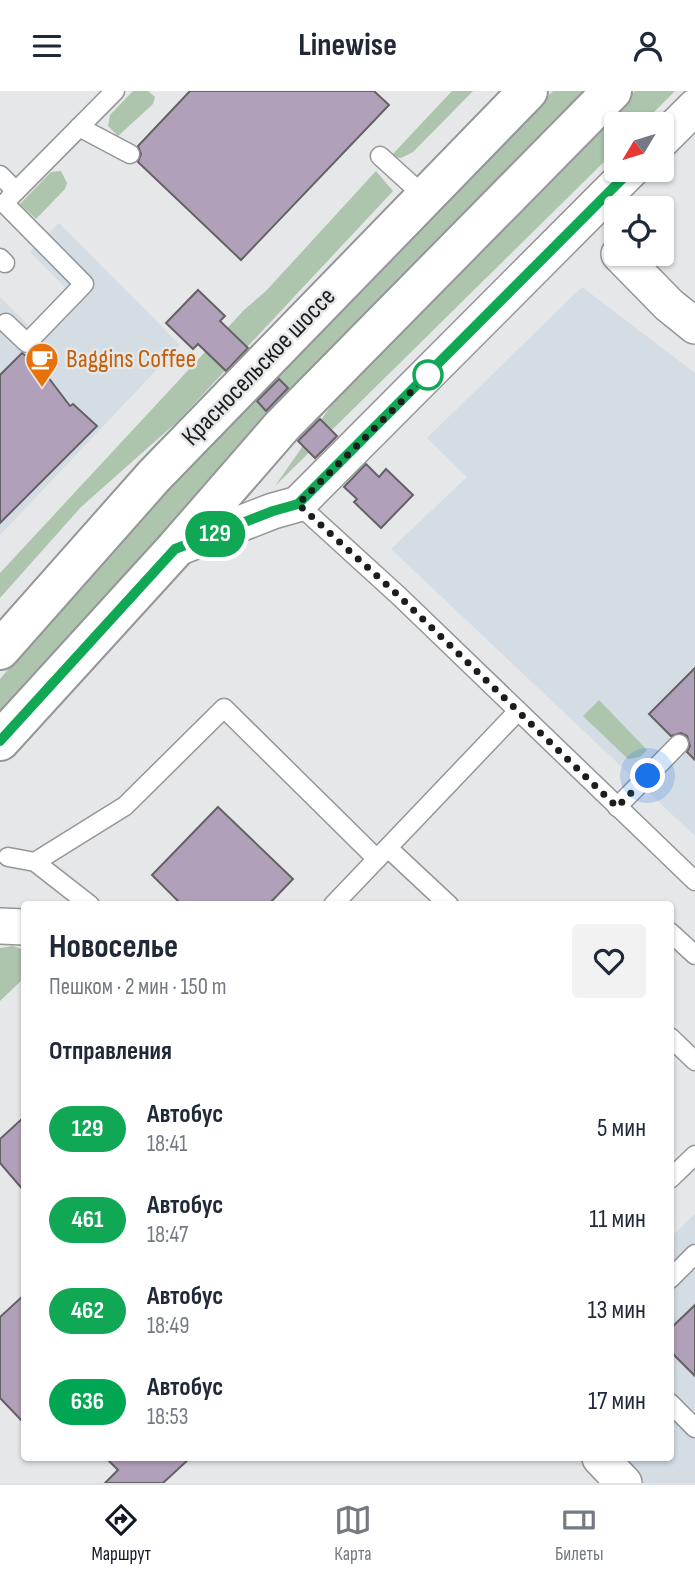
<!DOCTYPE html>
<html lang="ru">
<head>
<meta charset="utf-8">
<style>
  :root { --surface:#fff; --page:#f2f2f3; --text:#1f2937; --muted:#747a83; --line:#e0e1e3; --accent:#111827 }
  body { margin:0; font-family:"Sofia Sans Condensed",sans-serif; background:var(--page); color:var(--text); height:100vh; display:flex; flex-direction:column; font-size:26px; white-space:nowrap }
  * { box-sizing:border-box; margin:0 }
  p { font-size:23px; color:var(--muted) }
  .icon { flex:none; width:38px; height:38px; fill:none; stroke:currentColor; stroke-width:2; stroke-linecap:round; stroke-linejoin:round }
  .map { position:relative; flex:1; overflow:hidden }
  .panel { position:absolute; left:21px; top:810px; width:653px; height:560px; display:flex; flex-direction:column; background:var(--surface); border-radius:7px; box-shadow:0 2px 5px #0004 }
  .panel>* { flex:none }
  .badge { padding:0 14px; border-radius:23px; font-size:24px; line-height:46px }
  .needle { width:46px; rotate:232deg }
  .tools { position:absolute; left:604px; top:21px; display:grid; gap:14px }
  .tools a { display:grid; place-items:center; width:70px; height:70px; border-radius:7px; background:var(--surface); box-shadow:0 2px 5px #0004; font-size:35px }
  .you { position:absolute; width:35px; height:35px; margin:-18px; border:5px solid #fff; border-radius:50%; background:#1a73e8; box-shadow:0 0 0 10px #1a73e833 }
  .map>.badge { position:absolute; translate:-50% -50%; box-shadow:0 0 0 4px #fff }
  h2 { padding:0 28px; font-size:26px; line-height:63px }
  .round { display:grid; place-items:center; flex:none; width:74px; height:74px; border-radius:7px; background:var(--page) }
  .summary { display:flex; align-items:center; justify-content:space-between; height:119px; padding:0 28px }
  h1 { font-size:33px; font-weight:700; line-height:52px }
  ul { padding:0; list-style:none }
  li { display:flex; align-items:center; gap:21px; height:91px; padding:0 28px }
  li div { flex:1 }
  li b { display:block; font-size:26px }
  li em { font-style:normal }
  li .badge { min-width:77px; font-weight:700; text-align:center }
  header { display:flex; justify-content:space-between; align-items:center; height:91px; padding:0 28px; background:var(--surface); font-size:32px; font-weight:700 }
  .tab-bar { display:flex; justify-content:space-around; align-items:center; height:98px; border-top:2px solid var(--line); background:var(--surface); font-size:19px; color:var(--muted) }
  .tab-bar a { display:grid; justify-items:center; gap:4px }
  .tab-bar .current { color:var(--accent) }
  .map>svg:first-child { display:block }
</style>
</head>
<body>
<header><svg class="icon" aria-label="menu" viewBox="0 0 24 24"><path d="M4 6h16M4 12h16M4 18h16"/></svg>Linewise<svg class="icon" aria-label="person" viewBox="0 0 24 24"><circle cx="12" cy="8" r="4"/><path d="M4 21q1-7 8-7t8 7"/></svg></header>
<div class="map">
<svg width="695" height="1392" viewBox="0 0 695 1392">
  <rect width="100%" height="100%" fill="#e5e7e9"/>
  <g fill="#d4dce4">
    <polygon points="59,132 180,254 0,444 0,206 30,236 68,199 30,161"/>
    <polygon points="582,196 695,282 695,745 391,458 467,386 427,347"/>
    <polygon points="695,1123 695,1392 643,1392 619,1367 670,1367 670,1147"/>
  </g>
  <g fill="#adc4ad">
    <polygon points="133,0 148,0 155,6 153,13 118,45 108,35 110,24"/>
    <polygon points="452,0 473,0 413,61 401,67 391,65"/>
    <path d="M 553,0 L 589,0 L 213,385 L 0,624 L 0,588 C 174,382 366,193 553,0 Z"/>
    <polygon points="635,0 675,0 642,33 616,33 616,59 275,395 342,299"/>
    <polygon points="61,80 67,92 65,98 36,128 20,113 51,81"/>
    <polygon points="376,80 393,100 178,330 81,416 0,507 0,482 244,219 266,200"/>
    <polygon points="599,609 647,659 640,666 628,668 583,625"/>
    <polygon points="13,855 24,859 24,887 0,910 0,857"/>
  </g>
  <g fill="#b1a0b9" stroke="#646264" stroke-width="2">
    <polygon points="190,0 374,0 389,14 241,169 138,71 141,63 138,55"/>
    <polygon points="198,199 225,225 220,230 248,257 226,280 198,253 193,258 166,232"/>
    <polygon points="22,262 41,277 70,315 73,313 97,335 0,432 0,284"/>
    <polygon points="279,288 288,297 266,320 257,310"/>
    <polygon points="320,328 337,345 315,367 298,350"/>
    <polygon points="366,373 379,386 386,378 413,404 381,437 354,411 357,408 344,396"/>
    <polygon points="695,577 695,669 687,661 690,655 687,645 681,642 671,645 649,623"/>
    <polygon points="218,716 293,788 268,814 182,814 152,784"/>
    <polygon points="24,1026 24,1100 0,1072 0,1048"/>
    <polygon points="24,1204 24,1332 0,1307 0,1226"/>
    <polygon points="695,1214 695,1285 670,1260 670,1238"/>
    <polygon points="106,1367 190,1367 163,1392 105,1392 118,1379"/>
  </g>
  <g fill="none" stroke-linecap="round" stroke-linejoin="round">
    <defs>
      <g id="lane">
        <polyline points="79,36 130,63"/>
        <polyline points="380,65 424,105"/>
        <polyline points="0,84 16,100 10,106"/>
        <polyline points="16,100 115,0"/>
        <polyline points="4,112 84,193 27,252 6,232"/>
        <polyline points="0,167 5,172"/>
        <polyline points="298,413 400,506 695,790"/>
        <polyline points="617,716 679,653"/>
        <polyline points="388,757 449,814"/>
        <polyline points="8,766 35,771 90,814"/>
        <polyline points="35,771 125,715 224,617 377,768"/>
        <polyline points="333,814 518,620"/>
        <polyline points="670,841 695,864"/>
        <polyline points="670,946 695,970"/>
        <polyline points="670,1088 695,1064"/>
        <polyline points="670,1188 695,1163"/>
        <polyline points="670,1312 695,1337"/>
      </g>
      <g id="street">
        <polyline points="662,49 695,16"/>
        <polyline points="619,163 669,214 695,235"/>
        <polyline points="175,458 273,420 298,413 631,79"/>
        <polyline points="0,835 24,836"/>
        <polyline points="600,1367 624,1392"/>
      </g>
      <g id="secondary">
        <polyline points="0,559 154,385 528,0"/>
        <polyline points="0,650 175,458 282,335 612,0"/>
      </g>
    </defs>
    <use href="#lane" stroke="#949698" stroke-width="21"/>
    <use href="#street" stroke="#949698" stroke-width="38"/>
    <use href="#secondary" stroke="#949698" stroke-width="42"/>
    <use href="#lane" stroke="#fff" stroke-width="18"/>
    <use href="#street" stroke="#fff" stroke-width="35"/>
    <use href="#secondary" stroke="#fff" stroke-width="38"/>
  </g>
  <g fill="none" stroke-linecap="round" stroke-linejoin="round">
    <defs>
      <polyline id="line" points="0,650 175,458 273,420 298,413 631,79"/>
    </defs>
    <use href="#line" stroke="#fff" stroke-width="16"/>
    <use href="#line" stroke="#10a855" stroke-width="10"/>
    <polyline stroke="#1c1d1d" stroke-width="7" stroke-dasharray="0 12.6" points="428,284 298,413 400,506 617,716 648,685"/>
  </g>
  <defs>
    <symbol id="cafe-pin" viewBox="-11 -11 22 30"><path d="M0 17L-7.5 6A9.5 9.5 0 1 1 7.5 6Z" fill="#e8710a" stroke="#e5e7e9"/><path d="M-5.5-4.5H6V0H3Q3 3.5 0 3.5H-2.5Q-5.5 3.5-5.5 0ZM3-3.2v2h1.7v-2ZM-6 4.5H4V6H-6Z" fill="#fff"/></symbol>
  </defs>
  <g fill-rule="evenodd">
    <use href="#cafe-pin" x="23" y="249" width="38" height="52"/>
  </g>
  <circle fill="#fff" stroke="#10a855" stroke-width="3.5" cx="428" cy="284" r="14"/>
  <g text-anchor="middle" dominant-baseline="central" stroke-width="5" stroke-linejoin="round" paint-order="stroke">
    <g font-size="26" fill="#c56008" stroke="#e5e7e9" text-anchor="start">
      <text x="66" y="268">Baggins Coffee</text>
    </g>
    <g font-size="26" fill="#1c1d1d" stroke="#e5e7e9">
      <text transform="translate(259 276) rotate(-46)">Красносельское шоссе</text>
    </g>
  </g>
</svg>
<div class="tools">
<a><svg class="needle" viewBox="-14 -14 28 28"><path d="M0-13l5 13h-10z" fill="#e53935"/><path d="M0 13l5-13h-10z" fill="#747a83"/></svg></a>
<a><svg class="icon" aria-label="locate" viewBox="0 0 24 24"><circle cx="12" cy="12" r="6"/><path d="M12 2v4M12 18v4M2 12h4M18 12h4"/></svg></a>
</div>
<div class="you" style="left:648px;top:685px"></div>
<b class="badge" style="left:215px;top:443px;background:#10a855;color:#fff">129</b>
<section class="panel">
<div class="summary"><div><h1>Новоселье</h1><p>Пешком · 2 мин · 150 m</p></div><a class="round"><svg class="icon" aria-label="heart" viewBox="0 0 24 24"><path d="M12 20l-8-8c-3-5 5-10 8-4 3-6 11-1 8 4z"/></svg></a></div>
<h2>Отправления</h2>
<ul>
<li><span class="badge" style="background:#10a855;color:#fff">129</span><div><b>Автобус</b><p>18:41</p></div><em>5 мин</em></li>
<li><span class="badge" style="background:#10a855;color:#fff">461</span><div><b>Автобус</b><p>18:47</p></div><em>11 мин</em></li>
<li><span class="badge" style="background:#10a855;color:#fff">462</span><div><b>Автобус</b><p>18:49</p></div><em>13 мин</em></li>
<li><span class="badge" style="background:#00a651;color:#fff">636</span><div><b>Автобус</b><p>18:53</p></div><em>17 мин</em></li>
</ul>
</section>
</div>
<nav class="tab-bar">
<a class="current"><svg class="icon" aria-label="directions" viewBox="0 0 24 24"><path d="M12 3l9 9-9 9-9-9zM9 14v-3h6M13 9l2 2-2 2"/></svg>Маршрут</a>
<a><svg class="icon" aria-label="map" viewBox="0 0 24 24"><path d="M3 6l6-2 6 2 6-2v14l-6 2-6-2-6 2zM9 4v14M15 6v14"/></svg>Карта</a>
<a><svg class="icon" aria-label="tickets" viewBox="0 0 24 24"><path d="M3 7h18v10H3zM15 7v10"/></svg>Билеты</a>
</nav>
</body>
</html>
